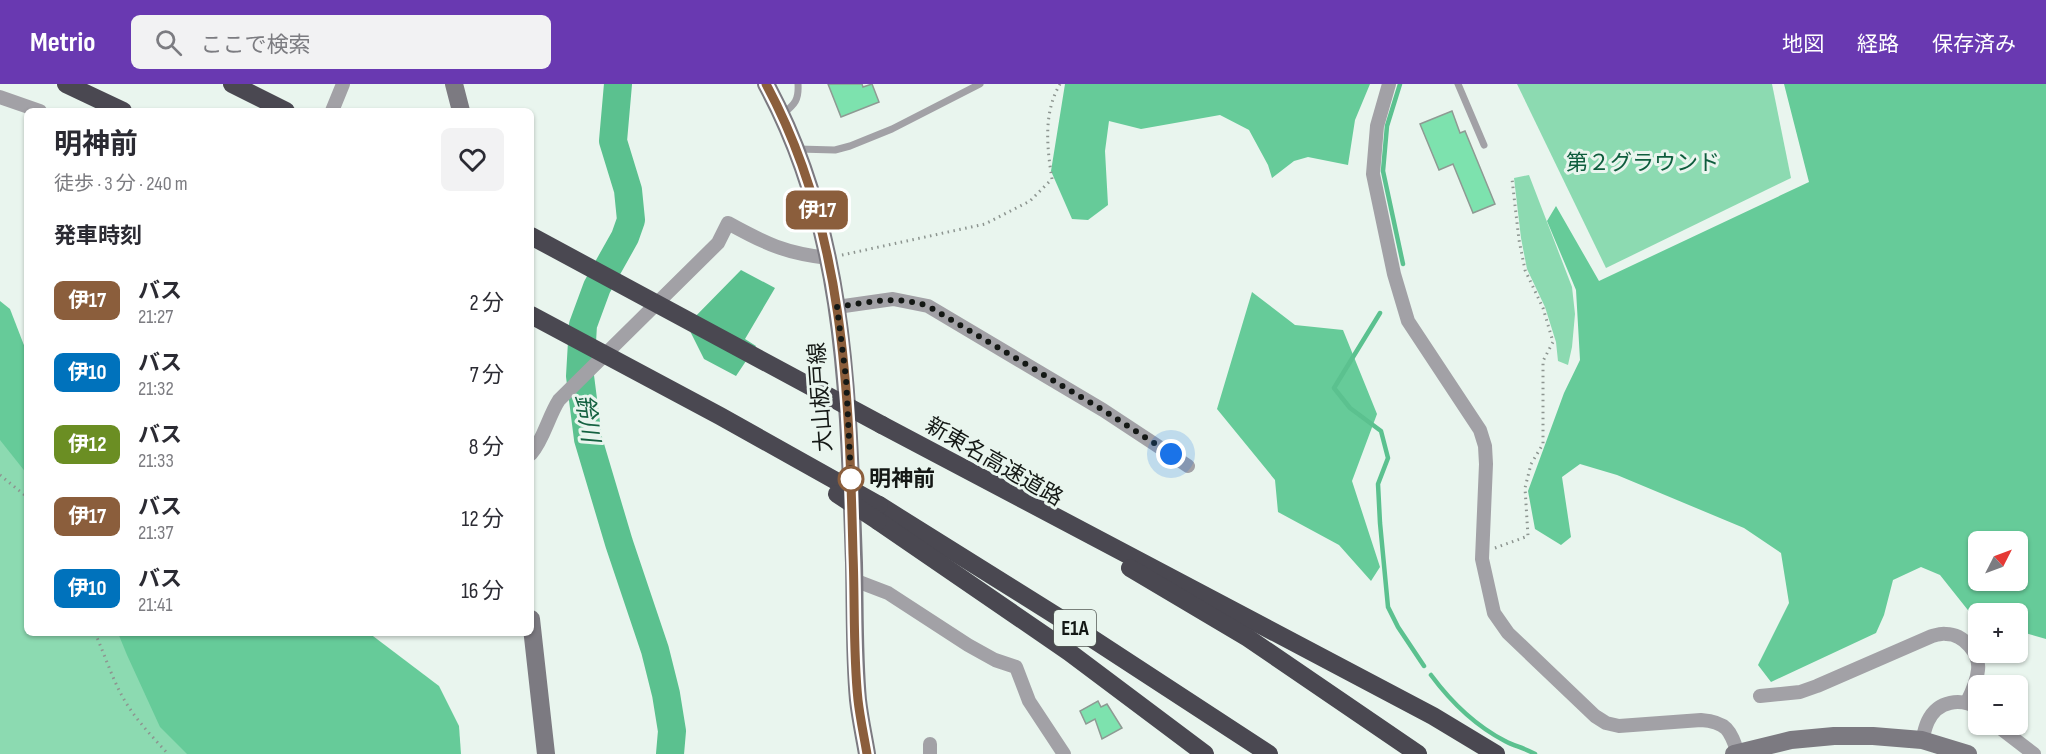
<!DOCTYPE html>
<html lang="ja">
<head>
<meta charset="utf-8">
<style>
  :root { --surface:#fff; --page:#f2f2f3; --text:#2b2b33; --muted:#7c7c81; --accent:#6939b1 }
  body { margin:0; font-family:"Sofia Sans Condensed","Noto Sans JP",sans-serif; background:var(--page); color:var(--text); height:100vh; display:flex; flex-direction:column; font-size:22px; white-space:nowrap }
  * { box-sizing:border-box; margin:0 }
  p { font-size:20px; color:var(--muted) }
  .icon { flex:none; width:33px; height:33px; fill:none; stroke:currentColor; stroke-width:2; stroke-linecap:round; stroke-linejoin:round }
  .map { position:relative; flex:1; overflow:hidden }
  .drawer { position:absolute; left:24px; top:24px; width:510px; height:528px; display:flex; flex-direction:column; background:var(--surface); border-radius:9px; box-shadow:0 2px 4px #0004 }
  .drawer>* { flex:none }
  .badge { padding:0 12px; border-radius:9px; font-size:21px; line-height:39px }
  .needle { width:39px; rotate:48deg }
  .controls { position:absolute; left:1968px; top:447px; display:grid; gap:12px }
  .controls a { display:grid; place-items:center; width:60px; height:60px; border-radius:9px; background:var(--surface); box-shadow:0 2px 4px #0004; font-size:30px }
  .you { position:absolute; width:30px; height:30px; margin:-15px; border:4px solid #fff; border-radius:50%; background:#1a73e8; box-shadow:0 0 0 9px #1a73e833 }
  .map>.badge { position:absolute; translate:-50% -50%; box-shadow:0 0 0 3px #fff }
  h2 { padding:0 30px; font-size:22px; line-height:54px }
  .round { display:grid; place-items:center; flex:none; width:63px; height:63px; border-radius:9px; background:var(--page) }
  .head { display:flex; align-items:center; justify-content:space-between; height:102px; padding:0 30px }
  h1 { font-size:28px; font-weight:700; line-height:45px }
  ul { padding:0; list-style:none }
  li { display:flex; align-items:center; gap:18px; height:72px; padding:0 30px }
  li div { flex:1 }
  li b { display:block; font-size:22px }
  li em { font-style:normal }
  li .badge { min-width:66px; font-weight:700; text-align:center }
  header { display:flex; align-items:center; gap:36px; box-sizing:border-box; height:84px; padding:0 30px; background:var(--accent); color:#fff }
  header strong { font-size:28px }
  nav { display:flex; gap:33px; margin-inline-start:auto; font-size:21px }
  .search { width:420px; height:54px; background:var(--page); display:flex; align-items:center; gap:15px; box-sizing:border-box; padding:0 21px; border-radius:9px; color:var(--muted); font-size:22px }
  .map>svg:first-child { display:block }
</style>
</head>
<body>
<header>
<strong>Metrio</strong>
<div class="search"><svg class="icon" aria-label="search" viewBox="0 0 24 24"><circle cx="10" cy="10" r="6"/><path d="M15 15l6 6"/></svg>ここで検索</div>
<nav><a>地図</a><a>経路</a><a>保存済み</a></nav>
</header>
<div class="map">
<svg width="2046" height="670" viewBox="0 0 2046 670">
  <rect width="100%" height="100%" fill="#e9f5ee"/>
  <g fill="#8cdab1">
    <polygon points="1517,0 1772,0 1791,94 1606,184"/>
    <polygon points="1529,91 1572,203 1575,230 1572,263 1568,281 1558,277 1556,258 1545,223 1527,185 1521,154 1514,94"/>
    <polygon points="0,252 27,272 27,549 218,549 363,670 0,670"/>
  </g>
  <g fill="#66cb99" fill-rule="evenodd">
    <polygon points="1065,0 1370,0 1355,36 1348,81 1308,73 1294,77 1272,94 1268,81 1249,46 1220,31 1141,45 1109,37 1105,67 1108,121 1088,136 1072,135 1051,87"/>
    <path d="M 1784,0 L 2046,0 L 2046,555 L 2018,547 L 2018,530 L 1978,530 L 1978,533 L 1971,530 L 1940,491 L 1921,483 L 1893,496 L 1884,531 L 1876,549 L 1771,598 L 1758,581 L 1789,519 L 1781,469 L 1744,444 L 1617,391 L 1580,380 L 1562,393 L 1571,453 L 1561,461 L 1535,445 L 1528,407 L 1564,309 L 1580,276 L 1576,206 L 1547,137 L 1556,122 L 1599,197 L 1809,98 ZM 1978,458 L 2018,458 L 2018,496 L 1978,496 Z"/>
    <polygon points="1252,208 1295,241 1343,246 1377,330 1352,397 1380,483 1371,497 1339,461 1278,428 1275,396 1217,325"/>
    <polygon points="0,217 10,225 27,269 27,390 0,356"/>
    <polygon points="118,549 369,549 439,602 459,642 461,670 187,670 160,643 127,571"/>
  </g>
  <polygon fill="#5bc18f" points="741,186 775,204 745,255 756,262 736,292 704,275 687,241"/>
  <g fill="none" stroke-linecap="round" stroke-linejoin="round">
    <g stroke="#5bc18f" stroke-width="4.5">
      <polyline points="1400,0 1387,42 1383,87 1403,180"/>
      <polyline points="1380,229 1334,304 1350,324 1381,347 1388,374 1378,400 1380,439 1388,523 1398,543 1424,582"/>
      <path d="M 1431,591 C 1451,618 1474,641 1505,657 C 1514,662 1525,664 1535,670"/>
    </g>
    <polyline stroke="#5bc18f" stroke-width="28" points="618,0 613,57 628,106 631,136 625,153 597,203 583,241 580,292 588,355 619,459 655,566 666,610 672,647 670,670"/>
  </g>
  <g fill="#7de2ae" stroke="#8e9a93" stroke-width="1.5">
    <polygon points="828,0 862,0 863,3 872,0 879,18 841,33"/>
    <polygon points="1452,27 1460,49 1465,47 1495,120 1473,129 1453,80 1439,86 1420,40"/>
    <polygon points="1098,617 1101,623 1107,620 1122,644 1102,655 1095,635 1086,640 1080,627"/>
  </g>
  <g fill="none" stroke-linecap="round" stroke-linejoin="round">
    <g stroke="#8d9590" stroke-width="3" stroke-dasharray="1.5 4.5" stroke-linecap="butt">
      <path d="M 842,171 L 985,140 L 1030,117 L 1052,95 C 1047,64 1043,29 1060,0"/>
      <polyline points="0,391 27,413"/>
      <polyline points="1495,464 1528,452 1525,404 1531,380 1543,360 1543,277 1553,258 1543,224 1525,186 1519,156 1512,95"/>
      <path d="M 95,549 C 104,569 111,591 121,610 C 133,633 151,651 168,670"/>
    </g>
    <g stroke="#a2a1a6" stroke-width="7">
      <polyline points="1458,0 1484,61"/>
      <path d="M 783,30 C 795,20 799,16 798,0"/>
      <polyline points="798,65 835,66 850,62 892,45 980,0"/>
    </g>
    <g stroke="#a2a1a6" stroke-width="14">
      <path d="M 1389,0 L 1377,42 L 1373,90 L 1394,190 L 1408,237 L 1480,346 L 1485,362 L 1486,380 L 1482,475 L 1494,529 L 1508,549 L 1595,632 L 1606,639 L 1619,642 L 1701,636 C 1727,638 1730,646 1738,669"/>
      <polyline points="0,13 40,27"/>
      <polyline points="332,27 343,0"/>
      <polyline points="837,223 893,215 928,222 1103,326 1188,382"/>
      <path d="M 531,370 C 544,355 548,333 559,316 L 718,159 L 728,139 C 766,160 785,169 828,174"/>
      <polyline points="854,496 888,509 968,561 995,576 1016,583 1029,617 1064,670"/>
      <path d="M 1760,612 L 1800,608 L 1817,602 L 1932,552 C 1936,551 1942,549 1946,550 C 1964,550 1980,570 1978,586 C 1977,597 1972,608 1967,618"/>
      <polyline points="1995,640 2034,670"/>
      <path d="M 1922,656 C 1924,650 1925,643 1928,637 C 1938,616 1961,614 1978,624"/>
      <polyline points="930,670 930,660"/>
    </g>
    <g stroke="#7c7a81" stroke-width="18">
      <polyline points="454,0 461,27"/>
      <path d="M 766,0 C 847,149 848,314 854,479 C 855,525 854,571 858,616 C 860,634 864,652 867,670"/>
      <polyline points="531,535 546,670"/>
      <polyline points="1734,670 1791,656 1834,652 1873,652 1922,656 1968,670"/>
    </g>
    <g stroke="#4a4851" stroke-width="18">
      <polyline points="66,0 123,27"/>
      <polyline points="232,0 286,27"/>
      <polyline points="882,341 1433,632 1496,670"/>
      <polyline points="879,421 1082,548 1269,670"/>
      <polyline points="878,437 1069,568 1205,670"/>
      <polyline points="1130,484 1248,554 1418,670"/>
    </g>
    <g stroke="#4a4851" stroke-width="18">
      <polyline points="531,152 882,341"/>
      <polyline points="531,231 720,332 879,421"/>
      <polyline points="837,410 878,437"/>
    </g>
  </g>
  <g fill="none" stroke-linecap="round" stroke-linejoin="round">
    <defs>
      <path id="line" d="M 766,0 C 845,146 849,308 853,470 C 855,519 853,568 858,616 C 860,634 864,652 867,670"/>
    </defs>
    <use href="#line" stroke="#fff" stroke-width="14"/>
    <use href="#line" stroke="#8b5e3c" stroke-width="9"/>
    <path stroke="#141815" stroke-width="6" stroke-dasharray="0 10.8" d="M 851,395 L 846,294 L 837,223 C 872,218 894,211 928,222 L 1103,326 L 1171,370"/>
  </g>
  <circle fill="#fff" stroke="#8b5e3c" stroke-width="3" cx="851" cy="395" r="12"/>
  <g text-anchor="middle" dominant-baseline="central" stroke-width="6" stroke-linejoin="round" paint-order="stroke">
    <rect fill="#e9f5ee" stroke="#545a56" stroke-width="1.5" x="1054" y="526" width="42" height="36" rx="4.5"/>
    <g font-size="21" font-weight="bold" fill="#141815">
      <text x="1075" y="544">E1A</text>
    </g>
    <g font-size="22" fill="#0e5d3d" stroke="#e9f5ee">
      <text x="1643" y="79">第２グラウンド</text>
    </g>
    <g font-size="22" fill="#141815" stroke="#e9f5ee">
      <text transform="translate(821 313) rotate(-94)">大山板戸線</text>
      <text transform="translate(994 378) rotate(30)">新東名高速道路</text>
    </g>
    <g font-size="22" font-weight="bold" fill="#141815" stroke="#e9f5ee" text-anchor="start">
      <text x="869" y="395">明神前</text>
    </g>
    <g font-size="24" font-style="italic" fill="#146140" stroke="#e9f5ee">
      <text transform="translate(587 334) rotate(81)">鈴川</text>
    </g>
  </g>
</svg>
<div class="controls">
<a><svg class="needle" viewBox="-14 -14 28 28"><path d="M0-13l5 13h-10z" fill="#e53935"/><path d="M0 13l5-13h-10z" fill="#7c7c81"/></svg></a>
<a>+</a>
<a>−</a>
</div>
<div class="you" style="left:1171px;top:370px"></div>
<b class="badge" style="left:817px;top:126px;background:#8b5e3c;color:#fff">伊17</b>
<section class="drawer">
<div class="head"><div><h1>明神前</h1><p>徒歩 · 3 分 · 240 m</p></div><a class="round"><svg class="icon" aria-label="heart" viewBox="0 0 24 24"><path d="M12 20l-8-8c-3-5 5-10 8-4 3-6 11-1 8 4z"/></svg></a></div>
<h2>発車時刻</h2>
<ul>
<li><span class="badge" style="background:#8b5e3c;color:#fff">伊17</span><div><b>バス</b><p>21:27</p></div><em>2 分</em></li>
<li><span class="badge" style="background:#0072bc;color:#fff">伊10</span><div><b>バス</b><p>21:32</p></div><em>7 分</em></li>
<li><span class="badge" style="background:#6b8e23;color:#fff">伊12</span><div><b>バス</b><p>21:33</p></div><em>8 分</em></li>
<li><span class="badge" style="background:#8b5e3c;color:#fff">伊17</span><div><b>バス</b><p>21:37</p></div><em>12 分</em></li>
<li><span class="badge" style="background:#0072bc;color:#fff">伊10</span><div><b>バス</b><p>21:41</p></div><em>16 分</em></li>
</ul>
</section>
</div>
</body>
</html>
